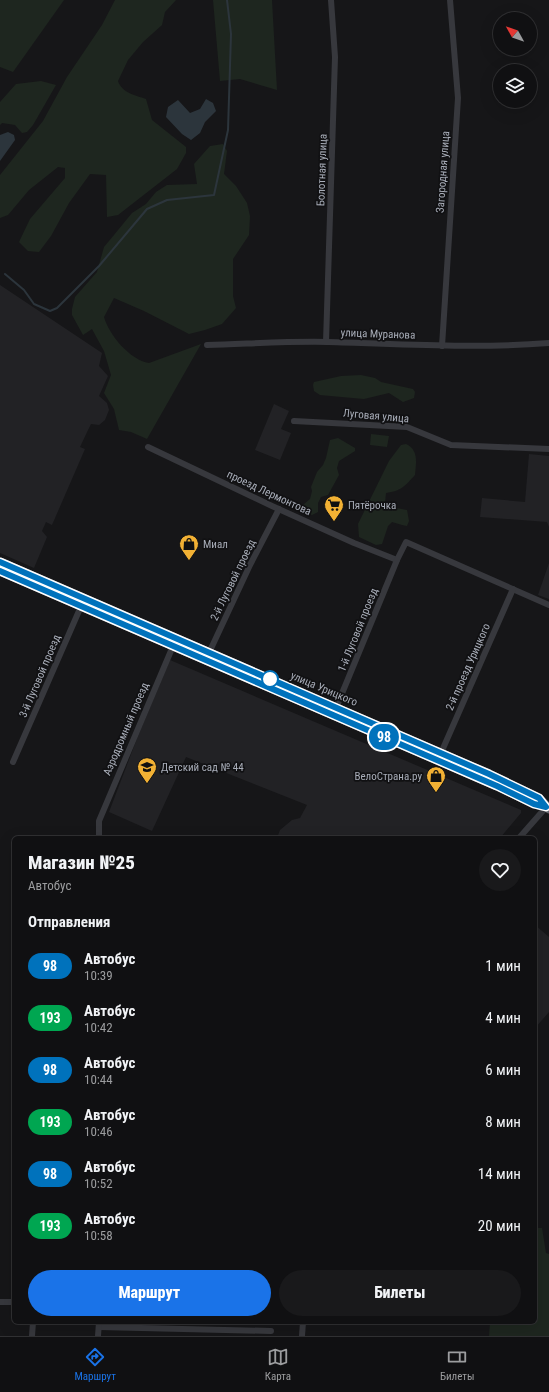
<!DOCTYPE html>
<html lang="ru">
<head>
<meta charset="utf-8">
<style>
  :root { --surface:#101012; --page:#19191b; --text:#f1f3f6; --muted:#9c9d9f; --line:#303032; --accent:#1a73e8 }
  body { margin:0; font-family:"Roboto Condensed",sans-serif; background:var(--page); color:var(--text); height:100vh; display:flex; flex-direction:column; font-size:15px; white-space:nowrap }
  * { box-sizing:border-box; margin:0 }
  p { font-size:13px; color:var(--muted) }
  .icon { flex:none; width:22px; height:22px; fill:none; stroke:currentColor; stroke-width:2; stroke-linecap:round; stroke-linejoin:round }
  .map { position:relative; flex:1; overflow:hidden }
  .drawer { position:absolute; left:12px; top:836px; width:525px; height:488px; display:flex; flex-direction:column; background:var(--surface); border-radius:6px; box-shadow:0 4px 16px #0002,0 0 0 1px var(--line) }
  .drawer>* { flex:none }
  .badge { padding:0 8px; border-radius:13px; font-size:14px; line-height:26px }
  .needle { width:26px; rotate:310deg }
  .fabs { position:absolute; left:493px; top:12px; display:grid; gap:8px }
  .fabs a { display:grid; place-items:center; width:44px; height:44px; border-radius:50%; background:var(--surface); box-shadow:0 4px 16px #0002,0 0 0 1px var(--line); font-size:20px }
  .map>.badge { position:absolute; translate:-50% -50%; box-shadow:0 0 0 2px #fff }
  h2 { padding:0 16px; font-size:15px; line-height:36px }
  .round { display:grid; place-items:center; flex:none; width:42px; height:42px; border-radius:21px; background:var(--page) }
  .overview { display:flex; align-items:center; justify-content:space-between; height:68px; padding:0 16px }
  h1 { font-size:19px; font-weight:800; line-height:30px }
  .action { display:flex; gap:8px; margin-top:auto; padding:8px 16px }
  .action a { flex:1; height:46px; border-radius:24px; background:var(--accent); color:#fff; font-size:16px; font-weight:800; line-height:46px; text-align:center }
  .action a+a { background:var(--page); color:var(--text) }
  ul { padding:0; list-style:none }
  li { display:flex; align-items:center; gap:12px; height:52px; padding:0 16px }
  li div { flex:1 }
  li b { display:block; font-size:15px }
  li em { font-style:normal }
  li .badge { min-width:44px; font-weight:700; text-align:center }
  .tab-bar { display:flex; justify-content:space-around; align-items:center; height:56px; border-top:1px solid var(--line); background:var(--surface); font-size:11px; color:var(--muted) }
  .tab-bar a { display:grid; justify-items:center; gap:2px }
  .tab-bar .on { color:var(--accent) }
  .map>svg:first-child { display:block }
</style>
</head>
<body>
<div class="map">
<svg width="549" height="1336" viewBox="0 0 549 1336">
  <rect width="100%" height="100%" fill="#161618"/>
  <g fill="#222225">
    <polygon points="0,285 102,353 99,366 108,376 99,396 107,403 109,410 105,420 99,425 91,424 88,430 80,447 85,449 52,525 46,522 42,531 47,537 34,568 0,553"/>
    <polygon points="274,404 289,411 281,429 291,433 280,460 255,450"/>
    <polygon points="529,454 549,456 549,527 547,522 480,517 482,498 525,502"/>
    <polygon points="549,563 549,599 538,595"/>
    <polygon points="170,660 521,810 521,813 500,838 277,838 280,830 292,820 300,818 307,805 186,757 152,831 109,812 138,736"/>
    <polygon points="535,925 549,937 549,1012 535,1028"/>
  </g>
  <g fill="#1e261f">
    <polygon points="0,0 64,0 13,72 0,67"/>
    <path d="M 115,0 L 176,0 L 165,12 L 162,25 L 143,42 L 128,60 L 118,81 C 122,93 135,95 146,99 L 152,120 L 186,147 L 186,153 L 177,169 L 118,215 L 107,217 L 106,175 L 90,174 L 69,203 L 51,236 L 39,252 L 28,251 L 19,242 L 30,219 L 65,178 L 65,168 L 58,167 L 29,190 L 8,215 L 0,218 L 0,175 L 43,121 L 67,77 L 102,25 Z"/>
    <polygon points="213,0 272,0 277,90 240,79 220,81"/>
    <polygon points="41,81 56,85 33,125 27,132 22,133 15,125 2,123 0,125 0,102 16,84"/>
    <path d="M 223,144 L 227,151 L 224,174 L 236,186 L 247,203 L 250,216 L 249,235 L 233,259 L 233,296 L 236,308 L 222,324 L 205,330 L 189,334 L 144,311 L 114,298 L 104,317 C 109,335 130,360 149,363 L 201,344 L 147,439 L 131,432 L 119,430 L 114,409 L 104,393 L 111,375 L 104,351 L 92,329 L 83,335 L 72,315 L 72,309 L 75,297 L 97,272 L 104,247 L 114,235 L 132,213 L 146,204 L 156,192 L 167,185 L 197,184 L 194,164 L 210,146 Z"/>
    <polygon points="361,375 375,378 381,382 413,389 415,392 414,398 403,402 389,393 364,399 320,395 314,391 313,385 314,382 341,376"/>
    <polygon points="371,434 389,436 387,447 370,445"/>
    <polygon points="338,438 355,448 355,451 339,461 337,468 339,475 328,495 321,497 318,503 318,512 312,515 303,510 303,505 310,499 312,491 311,487 317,472 323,465 326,458 330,440"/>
    <path d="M 406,444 C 419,450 416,463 415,475 C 405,486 401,491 386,493 L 385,503 L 391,507 L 407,510 L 409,521 L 407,526 L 402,525 L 392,522 L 388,526 L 382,544 L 376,545 L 359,537 L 358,524 L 389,461 L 401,445 Z"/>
    <polygon points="535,1228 542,1228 546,1253 549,1254 549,1336 489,1336 490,1322 535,1322"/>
  </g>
  <g fill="#2c353c">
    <polygon points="206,99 213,103 216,111 205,122 200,133 191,140 182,134 166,117 168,107 178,100 190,113 200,109"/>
    <polygon points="8,132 14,135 15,140 0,161 0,135"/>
  </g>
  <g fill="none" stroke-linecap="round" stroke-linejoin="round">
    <polyline stroke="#2c353c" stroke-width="2" points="5,274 24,290 34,304 50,311 57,308 99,266 147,209 167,200 214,195 228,130 231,34 227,0"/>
    <g stroke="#37383d" stroke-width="6">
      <polyline points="326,342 335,57 331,0"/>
      <path d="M 207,345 C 247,344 288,341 328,342 C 402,344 475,349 549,343"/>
      <polyline points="442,346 458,98 450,0"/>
      <polyline points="294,421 407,427 451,445 549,449"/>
      <polyline points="148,447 272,506 354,543 397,560"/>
      <polyline points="208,655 250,565 279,509"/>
      <polyline points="336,708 397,560 406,542 549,605"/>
      <polyline points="441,753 513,589"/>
      <polyline points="13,762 82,604"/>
      <polyline points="99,838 99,821 173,646"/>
      <polyline points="519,838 548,805"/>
      <polyline points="0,1302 14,1302"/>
      <polyline points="99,1327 271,1331"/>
      <polyline points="32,1336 33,1322"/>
      <polyline points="98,1336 99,1322"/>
      <polyline points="302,1336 303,1322"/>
    </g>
    <g stroke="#63666e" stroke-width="9">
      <polyline points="0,562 489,774 539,798 549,809"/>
      <polyline points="0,571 497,786 534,804 546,807"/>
    </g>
  </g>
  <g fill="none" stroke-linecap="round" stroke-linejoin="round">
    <defs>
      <polyline id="line" points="0,562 489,774 539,798 546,807 534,804 497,786 0,571"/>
    </defs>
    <use href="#line" stroke="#fff" stroke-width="9"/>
    <use href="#line" stroke="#0072bc" stroke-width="6"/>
  </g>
  <defs>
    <symbol id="supermarket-pin" viewBox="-11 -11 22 30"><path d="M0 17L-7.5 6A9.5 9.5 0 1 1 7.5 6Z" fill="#f2b134" stroke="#111113"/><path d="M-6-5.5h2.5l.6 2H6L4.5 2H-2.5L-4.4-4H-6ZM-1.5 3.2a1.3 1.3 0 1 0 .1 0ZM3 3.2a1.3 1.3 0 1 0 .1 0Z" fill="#111"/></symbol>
    <symbol id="shop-pin" viewBox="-11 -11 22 30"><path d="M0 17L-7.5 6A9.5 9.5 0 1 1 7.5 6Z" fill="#f2b134" stroke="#111113"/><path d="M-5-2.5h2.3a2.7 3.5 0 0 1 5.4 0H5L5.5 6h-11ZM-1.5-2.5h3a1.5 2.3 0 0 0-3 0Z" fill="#111"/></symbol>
    <symbol id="school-pin" viewBox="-11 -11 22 30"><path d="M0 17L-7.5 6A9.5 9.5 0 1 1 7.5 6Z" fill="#f2b134" stroke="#111113"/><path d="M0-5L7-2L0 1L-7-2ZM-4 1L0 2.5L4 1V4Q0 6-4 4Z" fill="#111"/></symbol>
  </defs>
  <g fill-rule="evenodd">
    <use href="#supermarket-pin" x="323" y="494" width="22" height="30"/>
    <use href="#shop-pin" x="178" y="533" width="22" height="30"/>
    <use href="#school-pin" x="136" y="756" width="22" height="30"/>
    <use href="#shop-pin" x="425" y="765" width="22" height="30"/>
  </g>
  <circle fill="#fff" stroke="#0072bc" stroke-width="2" cx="270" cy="679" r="8"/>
  <g text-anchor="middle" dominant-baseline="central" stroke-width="3.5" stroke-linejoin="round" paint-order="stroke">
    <g font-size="11" fill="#a8adb8" stroke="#111113">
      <text transform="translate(322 170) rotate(-88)">Болотная улица</text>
      <text transform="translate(443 172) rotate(-86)">Загородная улица</text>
      <text transform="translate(378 334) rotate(2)">улица Муранова</text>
      <text transform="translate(376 416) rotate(5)">Луговая улица</text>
      <text transform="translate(269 493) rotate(25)">проезд Лермонтова</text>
      <text transform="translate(233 580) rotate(-64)">2-й Луговой проезд</text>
      <text transform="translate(358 630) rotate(-68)">1-й Луговой проезд</text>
      <text transform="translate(468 667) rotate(-66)">2-й проезд Урицкого</text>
      <text transform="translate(40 676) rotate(-67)">3-й Луговой проезд</text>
      <text transform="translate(324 689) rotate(23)">улица Урицкого</text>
      <text transform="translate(126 729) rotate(-67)">Аэродромный проезд</text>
    </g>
    <g font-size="11" fill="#a8adb8" stroke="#111113" text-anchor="start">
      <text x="348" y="505">Пятёрочка</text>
      <text x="203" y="544">Миал</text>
      <text x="161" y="767">Детский сад № 44</text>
      <text x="422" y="776" text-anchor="end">ВелоСтрана.ру</text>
    </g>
  </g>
</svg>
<div class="fabs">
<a><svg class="needle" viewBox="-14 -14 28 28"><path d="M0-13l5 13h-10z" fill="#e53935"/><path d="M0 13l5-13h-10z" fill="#9c9d9f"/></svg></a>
<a><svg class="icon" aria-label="layers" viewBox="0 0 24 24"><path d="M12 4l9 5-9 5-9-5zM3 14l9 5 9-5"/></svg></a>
</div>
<b class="badge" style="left:384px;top:737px;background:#0072bc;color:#fff">98</b>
<section class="drawer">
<div class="overview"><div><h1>Магазин №25</h1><p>Автобус</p></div><a class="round"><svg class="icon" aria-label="heart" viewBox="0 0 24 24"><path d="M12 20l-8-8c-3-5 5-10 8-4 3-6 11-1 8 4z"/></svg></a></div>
<h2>Отправления</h2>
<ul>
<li><span class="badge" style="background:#0072bc;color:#fff">98</span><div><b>Автобус</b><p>10:39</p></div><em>1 мин</em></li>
<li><span class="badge" style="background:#00a651;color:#fff">193</span><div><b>Автобус</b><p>10:42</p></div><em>4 мин</em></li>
<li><span class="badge" style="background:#0072bc;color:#fff">98</span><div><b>Автобус</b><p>10:44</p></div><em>6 мин</em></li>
<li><span class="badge" style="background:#00a651;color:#fff">193</span><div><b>Автобус</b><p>10:46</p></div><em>8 мин</em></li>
<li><span class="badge" style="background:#0072bc;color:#fff">98</span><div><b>Автобус</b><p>10:52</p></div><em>14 мин</em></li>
<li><span class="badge" style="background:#00a651;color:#fff">193</span><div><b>Автобус</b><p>10:58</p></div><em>20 мин</em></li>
</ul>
<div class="action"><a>Маршрут</a><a>Билеты</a></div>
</section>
</div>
<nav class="tab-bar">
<a class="on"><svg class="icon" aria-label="directions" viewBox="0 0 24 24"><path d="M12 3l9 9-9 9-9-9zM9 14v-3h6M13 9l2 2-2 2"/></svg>Маршрут</a>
<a><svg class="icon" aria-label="map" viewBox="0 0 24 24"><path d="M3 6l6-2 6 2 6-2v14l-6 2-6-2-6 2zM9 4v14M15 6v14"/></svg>Карта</a>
<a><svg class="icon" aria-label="tickets" viewBox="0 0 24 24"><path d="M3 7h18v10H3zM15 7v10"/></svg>Билеты</a>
</nav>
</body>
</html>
